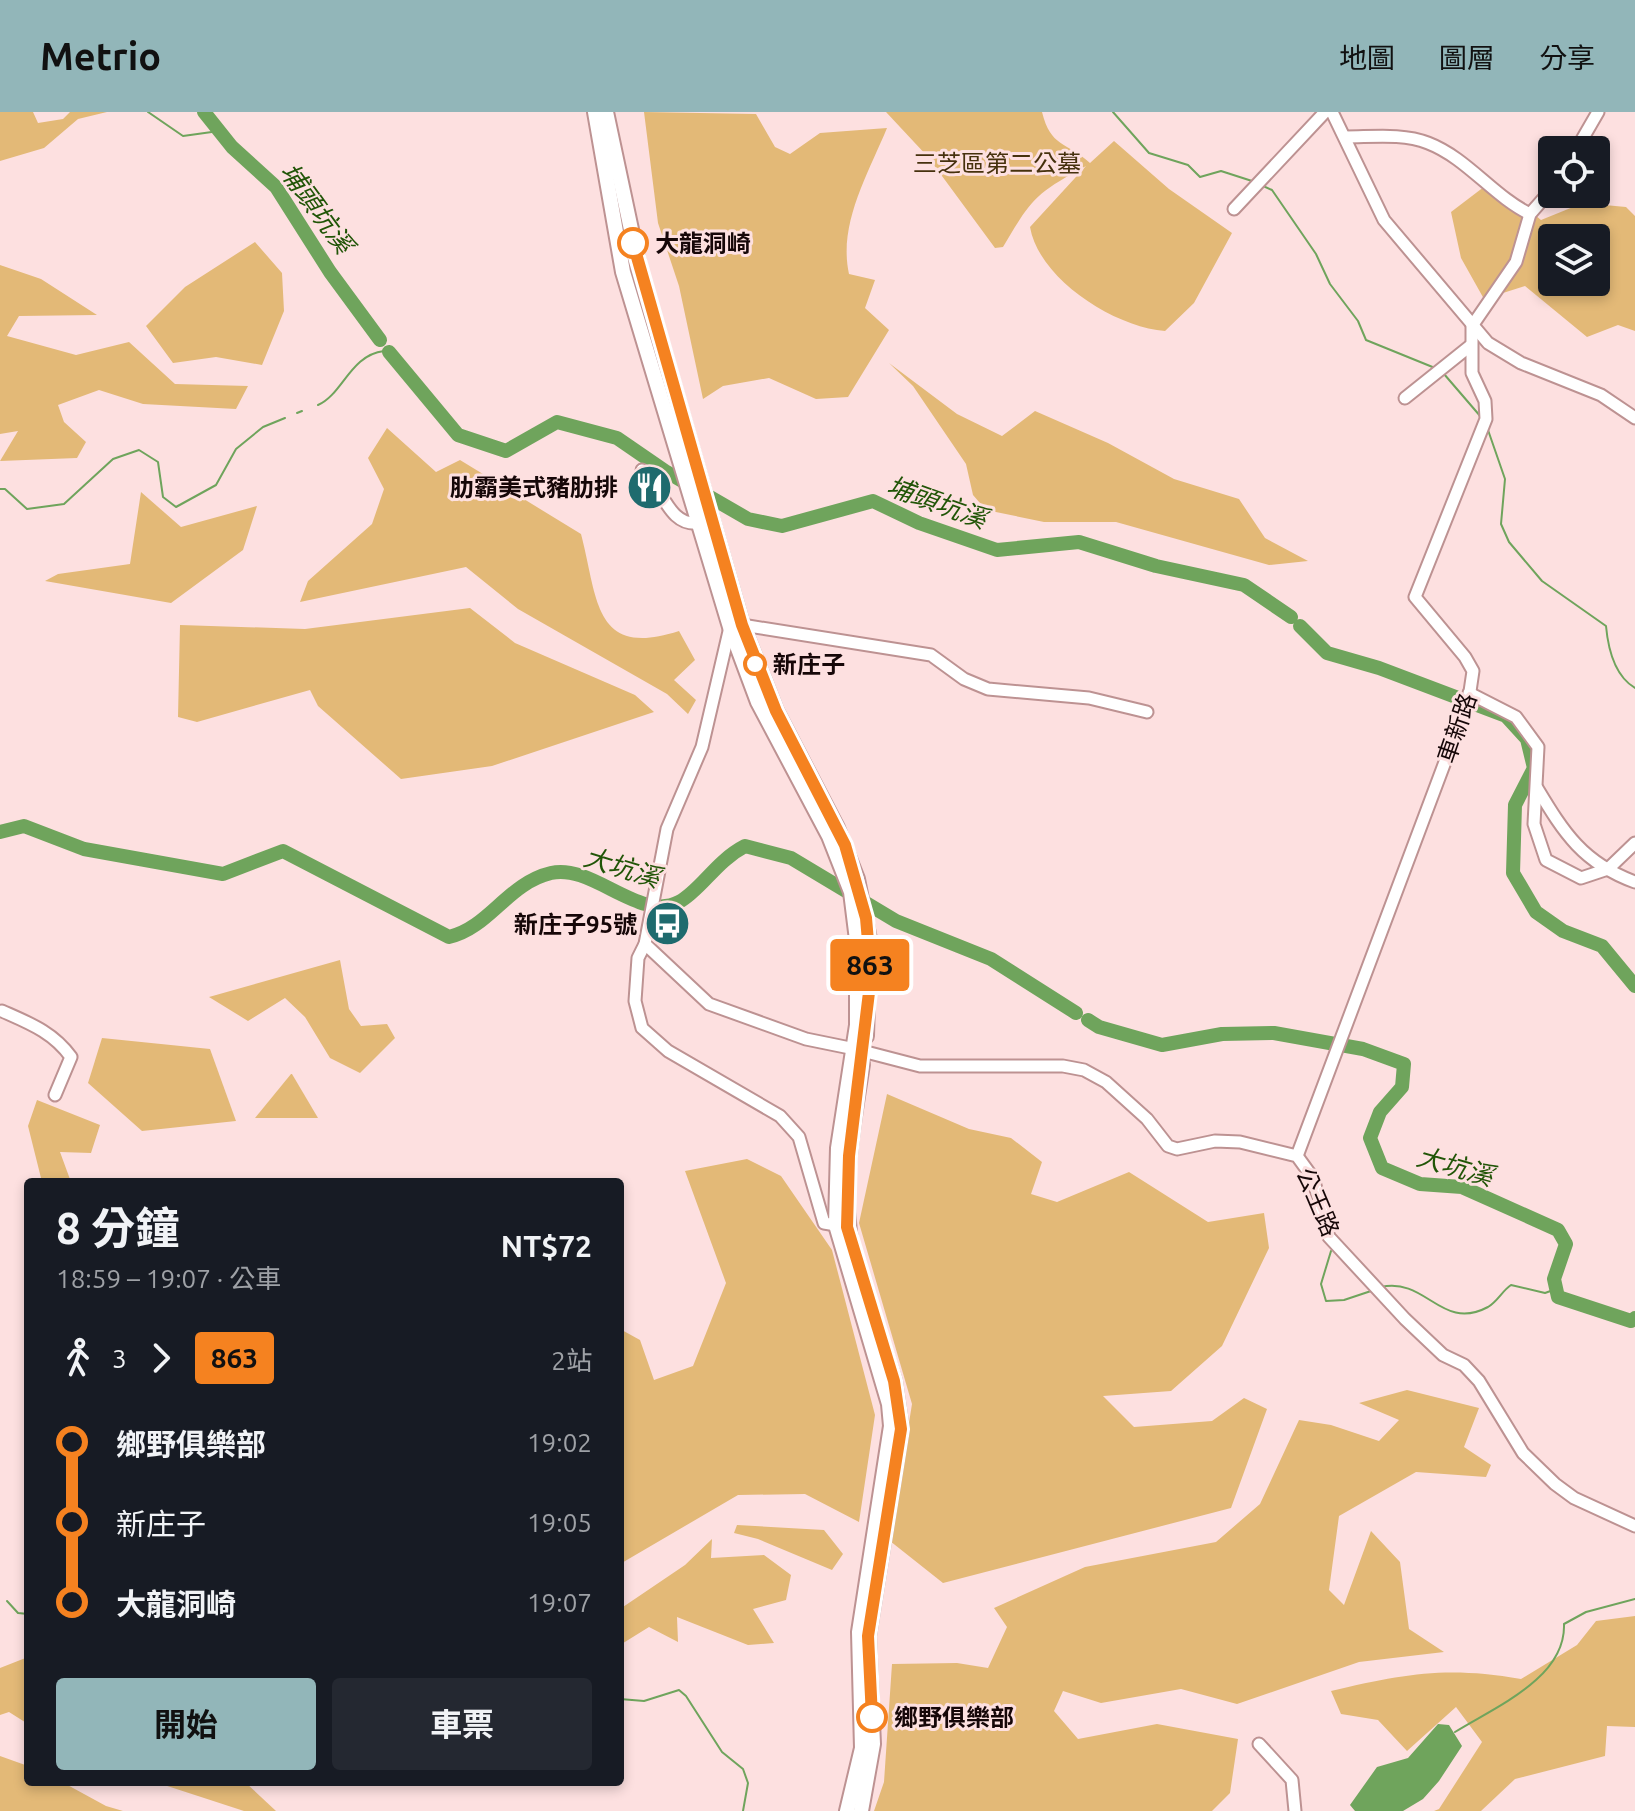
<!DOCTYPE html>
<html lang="zh-TW">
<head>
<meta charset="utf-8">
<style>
  :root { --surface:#171b24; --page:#242831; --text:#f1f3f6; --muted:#9ea1a6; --accent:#92b6b9 }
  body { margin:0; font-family:Ubuntu,"Noto Sans TC",sans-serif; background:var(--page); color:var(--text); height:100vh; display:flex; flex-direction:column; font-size:30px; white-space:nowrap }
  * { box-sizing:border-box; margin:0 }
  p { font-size:26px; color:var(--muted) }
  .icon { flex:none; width:44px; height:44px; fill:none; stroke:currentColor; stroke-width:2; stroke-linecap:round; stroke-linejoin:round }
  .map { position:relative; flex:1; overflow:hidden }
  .panel { position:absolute; left:24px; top:1066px; width:600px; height:608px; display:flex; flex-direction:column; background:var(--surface); border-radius:8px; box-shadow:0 4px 12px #0003 }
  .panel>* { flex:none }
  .badge { padding:0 16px; border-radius:6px; font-size:28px; line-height:52px }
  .controls { position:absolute; left:1538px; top:24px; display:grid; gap:16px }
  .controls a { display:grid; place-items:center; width:72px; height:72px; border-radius:8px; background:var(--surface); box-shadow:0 4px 12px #0003; font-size:40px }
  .map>.badge { position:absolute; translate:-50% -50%; box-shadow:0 0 0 4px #fff }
  .legs { display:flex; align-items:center; gap:12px; height:88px; padding:0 32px; font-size:26px }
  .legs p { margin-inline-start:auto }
  .summary { display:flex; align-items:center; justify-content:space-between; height:136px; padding:0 32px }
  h1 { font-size:44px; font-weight:700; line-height:60px }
  .action { display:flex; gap:16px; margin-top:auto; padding:16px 32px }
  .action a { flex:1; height:92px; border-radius:8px; background:var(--accent); color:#111; font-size:32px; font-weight:700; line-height:92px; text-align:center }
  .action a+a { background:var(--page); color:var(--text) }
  ul { padding:0 32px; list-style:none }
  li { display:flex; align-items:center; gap:28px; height:80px; font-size:30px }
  li i { display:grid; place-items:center; width:12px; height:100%; margin:0 10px; background:currentColor }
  li i::after { content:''; width:20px; height:20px; margin:-10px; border:6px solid; border-radius:50%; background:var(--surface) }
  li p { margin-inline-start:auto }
  li:first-child i { background:linear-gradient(#0000 50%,currentColor 0) }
  li:last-child i { background:linear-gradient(currentColor 50%,#0000 0) }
  header { display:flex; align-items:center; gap:48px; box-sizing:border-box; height:112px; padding:0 40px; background:var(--accent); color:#111 }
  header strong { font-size:38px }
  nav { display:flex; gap:44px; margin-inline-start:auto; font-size:28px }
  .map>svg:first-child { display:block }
</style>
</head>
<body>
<header>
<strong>Metrio</strong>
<nav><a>地圖</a><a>圖層</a><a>分享</a></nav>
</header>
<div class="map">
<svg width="1635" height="1699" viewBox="0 0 1635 1699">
  <rect width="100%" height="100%" fill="#fde0e0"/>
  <g fill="#e3b977" fill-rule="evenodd">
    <polygon points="0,0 33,0 38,11 63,7 70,0 107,0 78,7 44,36 0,49"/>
    <path d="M 644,0 L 756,2 L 775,35 L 790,42 L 820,21 L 887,16 C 868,62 838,112 849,162 L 875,168 L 865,196 L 889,218 L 848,285 L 816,287 L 769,266 L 723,274 L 703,287 L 679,174 L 658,111 Z"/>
    <path d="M 886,0 L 1042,0 C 1051,36 1066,29 1090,51 L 1114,29 L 1169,77 L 1232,121 L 1194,191 L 1165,219 C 1114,215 1039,167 1030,115 L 1086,54 C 1035,82 1032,86 1003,135 L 995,136 L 928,45 Z"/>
    <path d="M 1493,68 L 1541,108 L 1583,91 L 1626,95 L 1635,104 L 1635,219 L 1618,213 L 1587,225 L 1525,174 L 1484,187 L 1461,146 L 1451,100 ZM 1552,126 L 1596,126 L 1596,170 L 1552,170 Z"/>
    <polygon points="255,130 282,161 284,199 262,253 216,245 173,251 146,214 185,175"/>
    <polygon points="0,153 41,167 97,203 19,204 7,224 76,243 129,230 175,272 248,274 236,297 143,292 99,278 58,293 64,310 86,330 77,346 0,349 18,319 0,322"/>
    <polygon points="889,251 957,302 1002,324 1035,299 1108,331 1174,367 1239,387 1265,426 1308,449 1269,453 1116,410 1044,410 986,398 973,383 966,352 913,274"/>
    <path d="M 387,316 L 436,360 L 460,348 L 581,422 C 598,486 593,547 679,519 L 695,548 L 674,568 L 696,588 L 688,602 L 667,582 L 518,497 L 466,455 L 300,490 L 308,469 L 372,412 L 384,377 L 368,346 Z"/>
    <polygon points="141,380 181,415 257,394 243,438 171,491 45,469 58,462 130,452"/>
    <polygon points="470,496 515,531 635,583 654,600 492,654 401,667 318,594 310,578 197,610 178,605 180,513 305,517"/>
    <polygon points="340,848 349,897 361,914 387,912 395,926 360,961 330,946 305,905 285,886 248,909 209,885"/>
    <polygon points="102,926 210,937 236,1009 142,1019 88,971"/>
    <polygon points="292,962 318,1006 255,1006 291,962"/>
    <polygon points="887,982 969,1017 1011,1026 1042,1050 1031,1082 1057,1090 1129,1060 1208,1110 1264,1101 1269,1136 1222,1234 1171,1279 1103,1284 1134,1315 1212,1309 1244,1286 1267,1297 1231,1396 943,1471 890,1429 912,1292 859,1111"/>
    <polygon points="37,988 100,1013 91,1041 60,1040 71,1070 42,1070 28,1014"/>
    <polygon points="747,1047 781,1064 832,1138 875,1303 859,1410 805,1382 738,1383 620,1452 620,1217 640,1228 654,1268 693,1254 726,1171 685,1059"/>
    <polygon points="1407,1278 1479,1296 1464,1335 1491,1353 1486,1365 1416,1360 1339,1404 1329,1478 1344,1493 1371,1419 1400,1450 1409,1517 1444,1540 1359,1550 1237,1592 1181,1577 1101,1591 1063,1579 1054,1599 1078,1627 1157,1612 1238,1627 1230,1681 1212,1699 874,1699 884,1670 892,1552 957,1551 988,1556 1007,1515 994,1496 1085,1455 1216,1430 1260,1392 1299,1308 1331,1313 1379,1329 1399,1308 1359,1291"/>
    <polygon points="737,1413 824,1418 843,1442 832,1458 758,1427 734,1421"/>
    <polygon points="712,1427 711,1446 764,1443 791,1463 786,1488 753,1497 774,1531 748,1533 677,1505 678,1530 649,1515 620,1533 620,1497 685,1453"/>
    <path d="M 1635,1504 L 1635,1615 L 1607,1614 L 1605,1644 L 1515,1667 L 1481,1699 L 1434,1699 L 1439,1697 L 1482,1630 L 1456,1595 L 1407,1639 L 1378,1608 L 1341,1602 L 1331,1579 C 1404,1562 1446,1554 1521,1567 L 1577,1533 L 1596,1509 Z"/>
    <polygon points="28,1545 28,1612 9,1600 0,1603 0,1556"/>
    <polygon points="0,1644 28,1654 28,1670 62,1670 106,1694 123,1699 0,1699"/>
    <polygon points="155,1670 245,1670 276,1699 244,1699"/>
  </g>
  <polygon fill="#6fa45c" points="1438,1612 1449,1613 1462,1634 1439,1669 1423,1687 1403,1699 1355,1699 1350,1693 1377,1655 1408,1646"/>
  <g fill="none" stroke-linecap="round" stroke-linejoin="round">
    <g stroke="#6fa45c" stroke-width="2">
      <polyline points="148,0 183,24 219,19"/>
      <polyline points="1113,0 1149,41 1188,53 1200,65 1221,59 1252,69"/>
      <polyline points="1261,73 1272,78 1316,142 1330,172 1358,209 1366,228 1435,256"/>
      <polyline points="1444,262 1481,305"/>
      <path d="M 318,293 C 343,282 350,243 384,239 L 399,252"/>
      <polyline points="297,301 302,299"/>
      <path d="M 1488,318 L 1505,367 L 1501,412 L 1509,430 L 1542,469 L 1606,514 C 1608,536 1615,564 1635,576"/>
      <polyline points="0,377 5,377 27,397 64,392 113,347 139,338 158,350 163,385 176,395 216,373 236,337 263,315 285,306"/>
      <polyline points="1331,1139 1321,1172 1326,1189 1344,1188 1371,1179"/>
      <path d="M 1381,1175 C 1427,1165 1441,1220 1488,1195 C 1498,1189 1502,1179 1511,1173 L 1545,1181 L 1556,1177"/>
      <polyline points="7,1489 18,1501 28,1502"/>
      <polyline points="620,1587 644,1589 679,1578 686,1584 722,1640 743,1657 748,1671 743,1699"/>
      <path d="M 1455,1620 C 1495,1595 1566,1566 1564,1512 L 1586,1500 L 1635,1487"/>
    </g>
    <g stroke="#6fa45c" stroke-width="14">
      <polyline points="204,0 232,35 276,75 330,160 380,228"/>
      <polyline points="389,240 458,323 506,339 557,310 617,326 665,359 748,407 782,414 873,389 919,411 997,438 1079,430 1156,454 1244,473 1291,505"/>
      <polyline points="1300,514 1327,541 1379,556 1506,604 1527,627 1534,656 1515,693 1513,761 1536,800 1563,819 1602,834 1635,874"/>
      <path d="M 0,720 L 24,714 L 84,737 L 223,762 L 283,739 L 449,825 C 489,816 508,771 551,761 C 592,751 640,811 679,790 C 701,778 716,749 745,734 L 791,746 L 896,809 L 991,847 L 1076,901"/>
      <polyline points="1088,908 1099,915 1162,933 1222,922 1274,921 1363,937 1404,952 1402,975 1380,1000 1370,1026 1382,1056 1420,1072 1462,1075 1558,1118 1566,1132 1554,1167 1558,1185 1631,1209 1635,1206"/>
    </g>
    <defs>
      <g id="minor">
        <polyline points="1332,0 1384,108 1488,231 1521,251 1601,283 1635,306"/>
        <path d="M 1346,25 C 1372,25 1403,21 1428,31 C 1467,46 1493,84 1530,102"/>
        <polyline points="1576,38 1598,0"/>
        <polyline points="1234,97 1325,0"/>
        <polyline points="1405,286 1470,234"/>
        <path d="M 642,358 C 663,375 668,415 699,411"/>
        <polyline points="1469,581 1516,605 1538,635 1534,712 1546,748 1581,766 1608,757 1635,731"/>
        <path d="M 1537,676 C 1564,721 1583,751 1635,770"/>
        <polyline points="645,832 709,892 806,927 850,936"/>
        <path d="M 2,899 C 29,911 53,920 71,945 L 55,983"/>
        <polyline points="870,941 920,954 1063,954 1084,958 1106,970 1147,1007 1168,1034 1177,1037 1215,1029 1240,1030 1297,1044 1313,1066 1329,1125 1405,1207 1443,1243 1464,1253 1479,1269 1523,1341 1555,1372 1574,1386 1635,1414"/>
        <polyline points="1297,1044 1469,586 1473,559 1465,545 1415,485 1486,307 1485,289 1472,261 1472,214 1516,150 1530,102 1552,77"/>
        <polyline points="842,1114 824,1111 799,1025 780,1004 668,939 642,916 635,889 638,846 645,832 667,717 702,635 730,515 742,513 931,543 964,567 988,577 1089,586 1147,600"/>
        <polyline points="1259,1632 1292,1668 1295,1699"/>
      </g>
      <g id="major">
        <polyline points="595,0 623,160 730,515 758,590 829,724 851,780 857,828 857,913 838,1036 836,1113 889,1292 891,1314 859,1520 862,1636 847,1699"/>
        <polyline points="606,0 639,155 742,513 776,599 837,716 857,767 869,827 866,924"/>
        <path d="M 852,1138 C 839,1077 853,1013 862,952"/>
        <polyline points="858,1158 894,1269 901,1317 868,1524 873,1632 861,1699"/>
      </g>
    </defs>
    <use href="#minor" stroke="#bd9292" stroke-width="15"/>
    <use href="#major" stroke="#bd9292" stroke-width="18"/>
    <use href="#minor" stroke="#fff" stroke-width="11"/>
    <use href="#major" stroke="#fff" stroke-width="14"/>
  </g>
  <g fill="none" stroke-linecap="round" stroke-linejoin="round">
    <defs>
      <polyline id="line-1" points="633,131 742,513 776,599 845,733 866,806 871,864 849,1044 847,1115 894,1269 901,1317 868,1524 872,1605"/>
    </defs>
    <use href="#line-1" stroke="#fff" stroke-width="18"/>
    <use href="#line-1" stroke="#f58220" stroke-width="12"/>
  </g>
  <defs>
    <symbol id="restaurant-disc" viewBox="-11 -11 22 22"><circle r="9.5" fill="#1f6b6e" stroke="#fde0e0"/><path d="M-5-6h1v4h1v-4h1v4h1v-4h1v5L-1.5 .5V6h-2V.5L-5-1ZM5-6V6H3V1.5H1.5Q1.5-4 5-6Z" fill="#fff"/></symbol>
    <symbol id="bus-disc" viewBox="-11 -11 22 22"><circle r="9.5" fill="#1f6b6e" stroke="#fde0e0"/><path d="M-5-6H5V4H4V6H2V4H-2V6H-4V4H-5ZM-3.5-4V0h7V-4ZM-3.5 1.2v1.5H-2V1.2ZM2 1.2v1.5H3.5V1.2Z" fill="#fff"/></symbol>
  </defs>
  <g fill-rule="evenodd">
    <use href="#restaurant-disc" x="624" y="350" width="51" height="51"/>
    <use href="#bus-disc" x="642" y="786" width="51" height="51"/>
  </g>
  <g fill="#fff" stroke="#f58220" stroke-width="4">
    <circle cx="633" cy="131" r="14"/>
    <circle cx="755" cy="552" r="10"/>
    <circle cx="872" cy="1605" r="14"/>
  </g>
  <g text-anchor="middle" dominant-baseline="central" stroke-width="6" stroke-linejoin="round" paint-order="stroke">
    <g font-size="24" fill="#46310d" stroke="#fde0e0">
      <text x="997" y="51">三芝區第二公墓</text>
    </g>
    <g font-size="24" font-weight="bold" fill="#160708" stroke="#fde0e0" text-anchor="start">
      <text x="655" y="131">大龍洞崎</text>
      <text x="773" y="552">新庄子</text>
      <text x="894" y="1605">鄉野俱樂部</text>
    </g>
    <g font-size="24" font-weight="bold" fill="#160708" stroke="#fde0e0" text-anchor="end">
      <text x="618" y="375">肋霸美式豬肋排</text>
      <text x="637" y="812">新庄子95號</text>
    </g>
    <g font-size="24" fill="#160708" stroke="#fde0e0">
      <text transform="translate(1457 616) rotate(-71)">車新路</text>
      <text transform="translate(1318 1090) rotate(67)">公王路</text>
    </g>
    <g font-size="26" font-style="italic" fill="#215507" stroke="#fde0e0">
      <text transform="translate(317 96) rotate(54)">埔頭坑溪</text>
      <text transform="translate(937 390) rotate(20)">埔頭坑溪</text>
      <text transform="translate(622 755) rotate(17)">大坑溪</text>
      <text transform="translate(1455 1054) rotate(16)">大坑溪</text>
    </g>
  </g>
</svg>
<div class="controls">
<a><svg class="icon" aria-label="locate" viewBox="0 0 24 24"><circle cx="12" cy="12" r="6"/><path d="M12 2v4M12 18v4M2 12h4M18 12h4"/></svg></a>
<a><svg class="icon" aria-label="layers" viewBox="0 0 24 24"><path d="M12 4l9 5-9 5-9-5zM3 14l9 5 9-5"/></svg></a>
</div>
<b class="badge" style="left:870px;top:853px;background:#f58220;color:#111">863</b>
<section class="panel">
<div class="summary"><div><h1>8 分鐘</h1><p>18:59 – 19:07 · 公車</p></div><b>NT$72</b></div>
<div class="legs"><svg class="icon" aria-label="walk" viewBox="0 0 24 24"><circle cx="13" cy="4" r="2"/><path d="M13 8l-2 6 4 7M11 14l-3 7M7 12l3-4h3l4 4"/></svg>3<svg class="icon" aria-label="forward" viewBox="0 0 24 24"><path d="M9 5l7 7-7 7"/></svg><b class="badge" style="background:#f58220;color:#111">863</b><p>2站</p></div>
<ul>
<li><i style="color:#f58220"></i><b>鄉野俱樂部</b><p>19:02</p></li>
<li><i style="color:#f58220"></i><span>新庄子</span><p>19:05</p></li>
<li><i style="color:#f58220"></i><b>大龍洞崎</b><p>19:07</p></li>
</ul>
<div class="action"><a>開始</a><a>車票</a></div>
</section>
</div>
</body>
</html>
